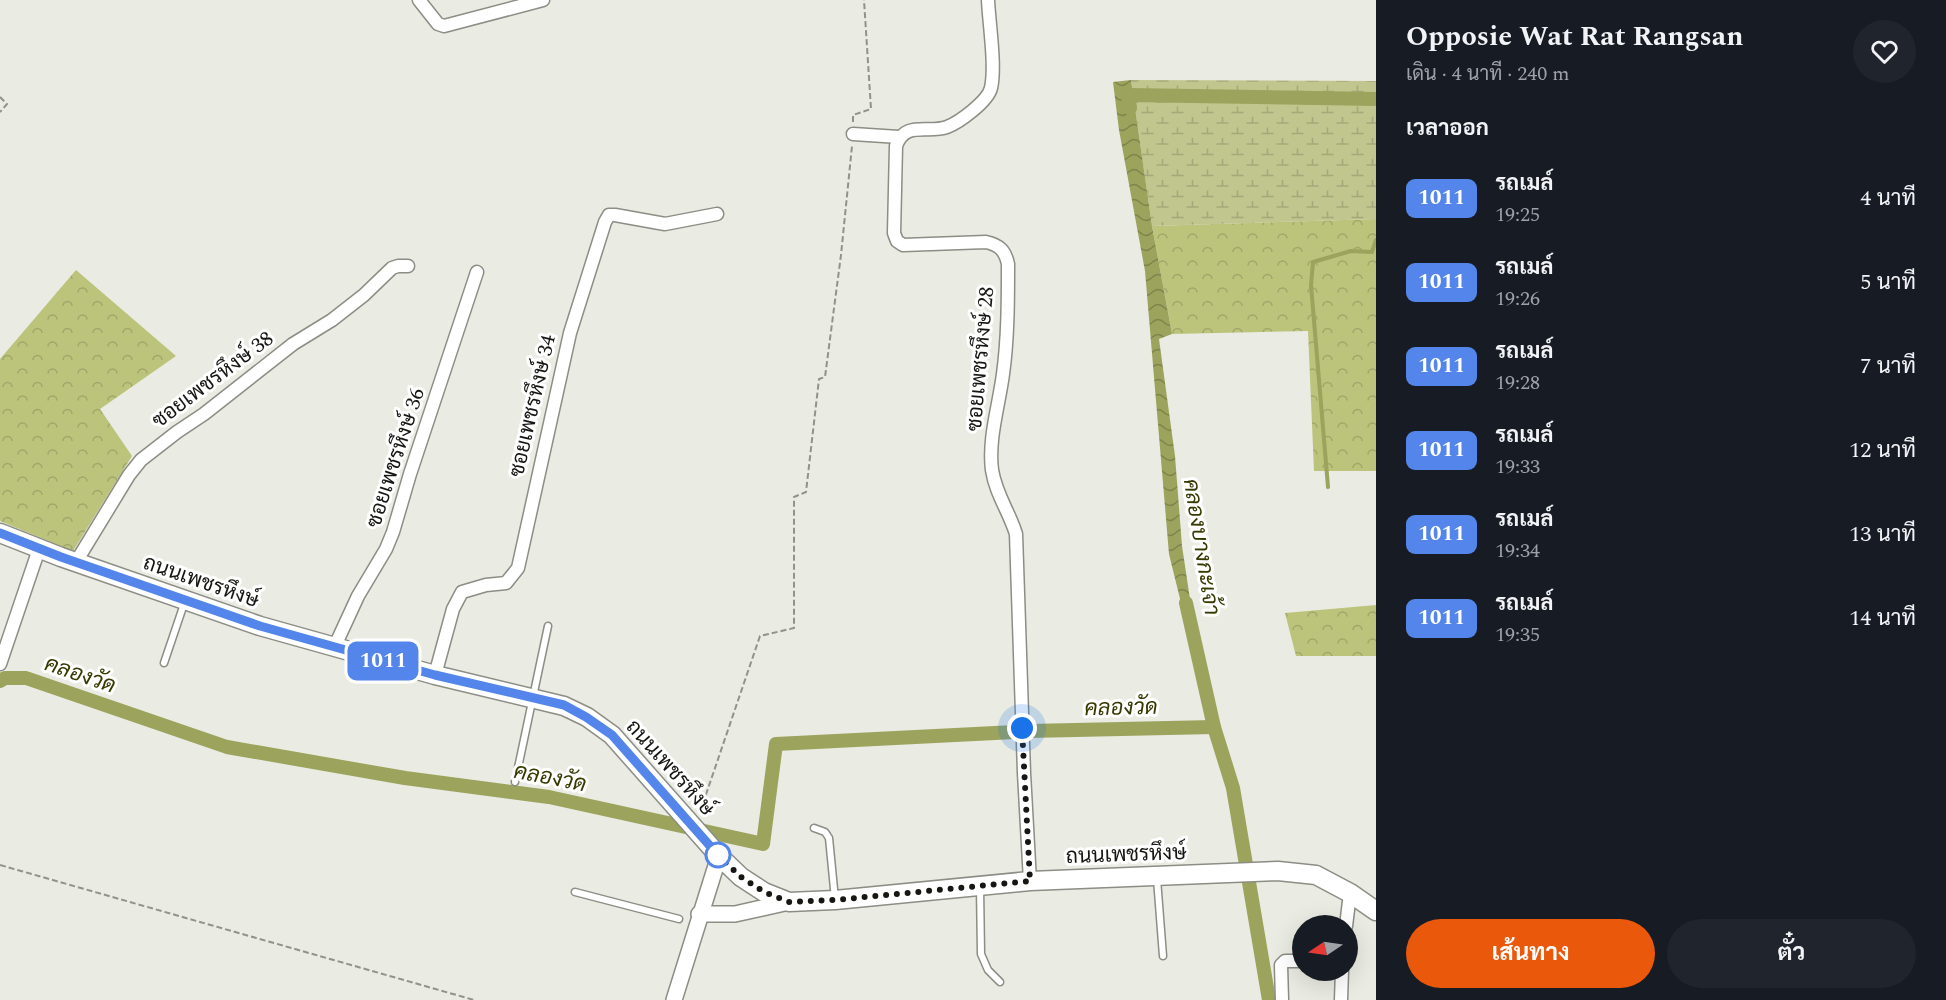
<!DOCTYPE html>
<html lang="th">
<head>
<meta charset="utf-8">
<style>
  :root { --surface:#171b24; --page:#20242c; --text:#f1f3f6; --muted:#9ea1a6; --accent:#ea580c }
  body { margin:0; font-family:Spectral,Sarabun,serif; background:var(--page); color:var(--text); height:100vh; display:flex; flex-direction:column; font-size:22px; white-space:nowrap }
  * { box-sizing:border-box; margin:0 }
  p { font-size:20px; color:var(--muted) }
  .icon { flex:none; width:33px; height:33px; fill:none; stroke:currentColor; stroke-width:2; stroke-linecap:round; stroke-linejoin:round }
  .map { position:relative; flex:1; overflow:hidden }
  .sheet { display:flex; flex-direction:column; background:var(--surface); width:570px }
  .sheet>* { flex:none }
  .badge { padding:0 12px; border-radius:9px; font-size:21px; line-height:39px }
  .needle { width:39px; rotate:257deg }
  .fabs { position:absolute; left:1292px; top:915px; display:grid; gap:12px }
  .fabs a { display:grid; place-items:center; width:66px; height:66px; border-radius:50%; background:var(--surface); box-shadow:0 6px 24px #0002; font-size:30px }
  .you { position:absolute; width:30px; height:30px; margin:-15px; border:4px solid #fff; border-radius:50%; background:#1a73e8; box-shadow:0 0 0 9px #1a73e833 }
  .map>.badge { position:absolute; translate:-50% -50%; box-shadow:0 0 0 3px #fff }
  h2 { padding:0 30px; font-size:22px; line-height:54px }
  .round { display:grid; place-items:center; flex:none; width:63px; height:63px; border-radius:32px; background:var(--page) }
  .overview { display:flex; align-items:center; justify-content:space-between; height:102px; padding:0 30px }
  h1 { font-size:28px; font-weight:700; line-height:45px }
  .primary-button { display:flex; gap:12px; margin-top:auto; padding:12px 30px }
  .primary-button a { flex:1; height:69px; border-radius:36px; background:var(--accent); color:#fff; font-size:24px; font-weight:700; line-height:69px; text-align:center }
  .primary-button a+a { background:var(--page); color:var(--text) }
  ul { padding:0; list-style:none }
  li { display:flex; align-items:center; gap:18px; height:84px; padding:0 30px }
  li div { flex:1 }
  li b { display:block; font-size:22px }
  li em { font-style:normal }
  li .badge { min-width:66px; font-weight:700; text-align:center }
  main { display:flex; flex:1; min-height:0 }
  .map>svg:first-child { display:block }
</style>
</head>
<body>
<main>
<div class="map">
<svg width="1376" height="1000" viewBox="0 0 1376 1000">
  <defs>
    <pattern id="forest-crowns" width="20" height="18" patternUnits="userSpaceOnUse" patternTransform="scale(1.5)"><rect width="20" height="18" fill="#bcc37b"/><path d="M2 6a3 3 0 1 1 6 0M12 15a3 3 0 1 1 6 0" fill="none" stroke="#a1a769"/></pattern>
    <pattern id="wetland-marsh" width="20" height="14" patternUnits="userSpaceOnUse" patternTransform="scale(1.5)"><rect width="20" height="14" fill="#c0c68d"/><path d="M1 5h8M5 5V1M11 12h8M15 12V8" fill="none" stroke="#a4a979"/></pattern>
    <pattern id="water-waves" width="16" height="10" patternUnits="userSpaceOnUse" patternTransform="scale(1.5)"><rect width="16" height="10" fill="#9ca35c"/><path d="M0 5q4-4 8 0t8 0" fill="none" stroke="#7e844b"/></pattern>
  </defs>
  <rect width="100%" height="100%" fill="#eaebe2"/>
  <g fill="url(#forest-crowns)">
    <polygon points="1376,219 1376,471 1314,471 1308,331 1172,334 1152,226"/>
    <polygon points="76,270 176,356 100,409 132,456 73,551 0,521 0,359"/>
    <polygon points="1376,605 1376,656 1296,656 1285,613"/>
  </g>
  <polygon fill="url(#wetland-marsh)" points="1131,80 1376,81 1376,219 1152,226"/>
  <polygon fill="url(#water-waves)" points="1131,80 1152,226 1172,334 1159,339 1175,456 1182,546 1193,619 1185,619 1169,554 1145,271 1119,130 1113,82"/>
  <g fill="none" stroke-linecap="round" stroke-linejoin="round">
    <polyline stroke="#9ca35c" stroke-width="4" points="1328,487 1311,285 1313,262 1351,251 1372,252 1376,240"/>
    <g stroke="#9ca35c" stroke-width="14">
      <polyline points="1130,108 1128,95 1376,99"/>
      <polyline points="1186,603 1214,727 1233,788 1269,1000"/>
      <polyline points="0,681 5,678 26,678 227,747 405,778 549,797 763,844 776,744 1015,732"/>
      <polyline points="1029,731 1214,727"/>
    </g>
    <defs>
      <g id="service">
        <polyline points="164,663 185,601"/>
        <polyline points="515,782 548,626"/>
        <polyline points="814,828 825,832 829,838 835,899"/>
        <polyline points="1157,879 1163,956"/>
        <polyline points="980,887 981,954 988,970 1000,982"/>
        <polyline points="575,892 679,919"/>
      </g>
      <g id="minor">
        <polyline points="419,0 438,24 444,26 543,0"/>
        <path d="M 988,0 C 989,23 996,66 991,88 C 988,101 960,122 947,127 C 928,134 905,120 896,146 L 894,233 L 897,241 L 903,245 L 986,242 C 999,245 1005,250 1008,264 C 1008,300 1008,338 1003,374 C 999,405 988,439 992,470 C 996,495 1009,511 1016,534 L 1024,773 L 1030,881"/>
        <polyline points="853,134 899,137"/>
        <polyline points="76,562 129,475 141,460 177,432 204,414 293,344 332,320 364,295 392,268 398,266 408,266"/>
        <polyline points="334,648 358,596 386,549 393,532 410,474 477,272"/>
        <polyline points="0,664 39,549"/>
        <polyline points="435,675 453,609 462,592 486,585 506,583 518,568 570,333 605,222 609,215 615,215 665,224 717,214"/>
        <polyline points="1346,926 1350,893"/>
        <polyline points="1282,1000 1281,965 1285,961 1302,961"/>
        <polyline points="1341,1000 1342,970"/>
      </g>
      <g id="tertiary">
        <polyline points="699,914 735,914 789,902"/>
        <polyline points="674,1000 719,856"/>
      </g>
      <polyline id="secondary" points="0,533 61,557 260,626 435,675 564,706 587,717 612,735 719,856 741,877 764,892 789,902 835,900 1030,881 1278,871 1316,875 1350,893 1376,911"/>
    </defs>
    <use href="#service" stroke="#8c8d84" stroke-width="9"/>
    <use href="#minor" stroke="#8c8d84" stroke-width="15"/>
    <use href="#tertiary" stroke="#8c8d84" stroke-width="18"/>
    <use href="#secondary" stroke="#8c8d84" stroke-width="21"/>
    <g stroke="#91928b" stroke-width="2" stroke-dasharray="6 3" stroke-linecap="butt">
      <polyline points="0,97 7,104 0,112"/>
      <polyline points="853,122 853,115 871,109 864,0"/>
      <polyline points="700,812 760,636 794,628 794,497 806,492 819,379 825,377 841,255 852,146"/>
      <polyline points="0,865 474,1000"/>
    </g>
    <use href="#service" stroke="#fff" stroke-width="6"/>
    <use href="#minor" stroke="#fff" stroke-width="12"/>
    <use href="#tertiary" stroke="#fff" stroke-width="15"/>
    <use href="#secondary" stroke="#fff" stroke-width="18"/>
  </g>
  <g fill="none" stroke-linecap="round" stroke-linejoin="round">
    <defs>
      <polyline id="line" points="0,533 61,557 260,626 435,675 564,705 586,717 612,735 718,855"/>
    </defs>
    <use href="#line" stroke="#fff" stroke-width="14"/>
    <use href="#line" stroke="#5385ea" stroke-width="9"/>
    <polyline stroke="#161613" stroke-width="6" stroke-dasharray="0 10.8" points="718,855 741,877 764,892 789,902 835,900 1030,881 1022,728"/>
  </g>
  <circle fill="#fff" stroke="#5385ea" stroke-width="3" cx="718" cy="855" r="12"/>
  <g text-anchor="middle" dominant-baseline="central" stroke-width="6" stroke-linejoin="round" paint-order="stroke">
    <g font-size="21" fill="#161613" stroke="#fff">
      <text transform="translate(981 359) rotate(-85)">ซอยเพชรหึงษ์ 28</text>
      <text transform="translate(213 380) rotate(-37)">ซอยเพชรหึงษ์ 38</text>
      <text transform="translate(533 406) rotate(-77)">ซอยเพชรหึงษ์ 34</text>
      <text transform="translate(396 458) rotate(-72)">ซอยเพชรหึงษ์ 36</text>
      <text transform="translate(201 582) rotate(19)">ถนนเพชรหึงษ์</text>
      <text transform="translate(670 768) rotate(48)">ถนนเพชรหึงษ์</text>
      <text transform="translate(1126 855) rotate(-2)">ถนนเพชรหึงษ์</text>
    </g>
    <g font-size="22" font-style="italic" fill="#363900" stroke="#fff">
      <text transform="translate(1201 547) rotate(81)">คลองบางกะเจ้า</text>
      <text transform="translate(80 675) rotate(19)">คลองวัด</text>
      <text transform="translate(1121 708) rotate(-1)">คลองวัด</text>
      <text transform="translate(550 778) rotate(11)">คลองวัด</text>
    </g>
  </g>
</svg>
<div class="fabs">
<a><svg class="needle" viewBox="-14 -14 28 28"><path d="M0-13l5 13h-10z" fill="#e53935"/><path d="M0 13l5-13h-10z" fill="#9ea1a6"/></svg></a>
</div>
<div class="you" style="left:1022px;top:728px"></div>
<b class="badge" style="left:383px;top:661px;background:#5385ea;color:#fff">1011</b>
</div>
<section class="sheet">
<div class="overview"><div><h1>Opposie Wat Rat Rangsan</h1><p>เดิน · 4 นาที · 240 m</p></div><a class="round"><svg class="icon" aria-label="heart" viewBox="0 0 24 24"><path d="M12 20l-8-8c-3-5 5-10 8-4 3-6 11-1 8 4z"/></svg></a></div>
<h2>เวลาออก</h2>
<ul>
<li><span class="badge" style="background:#5385ea;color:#fff">1011</span><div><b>รถเมล์</b><p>19:25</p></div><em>4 นาที</em></li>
<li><span class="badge" style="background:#5385ea;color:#fff">1011</span><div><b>รถเมล์</b><p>19:26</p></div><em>5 นาที</em></li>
<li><span class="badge" style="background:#5385ea;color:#fff">1011</span><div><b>รถเมล์</b><p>19:28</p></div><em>7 นาที</em></li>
<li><span class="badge" style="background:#5385ea;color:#fff">1011</span><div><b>รถเมล์</b><p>19:33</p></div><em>12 นาที</em></li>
<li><span class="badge" style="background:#5385ea;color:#fff">1011</span><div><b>รถเมล์</b><p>19:34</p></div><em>13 นาที</em></li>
<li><span class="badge" style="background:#5385ea;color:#fff">1011</span><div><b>รถเมล์</b><p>19:35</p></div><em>14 นาที</em></li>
</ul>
<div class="primary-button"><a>เส้นทาง</a><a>ตั๋ว</a></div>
</section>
</main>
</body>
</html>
